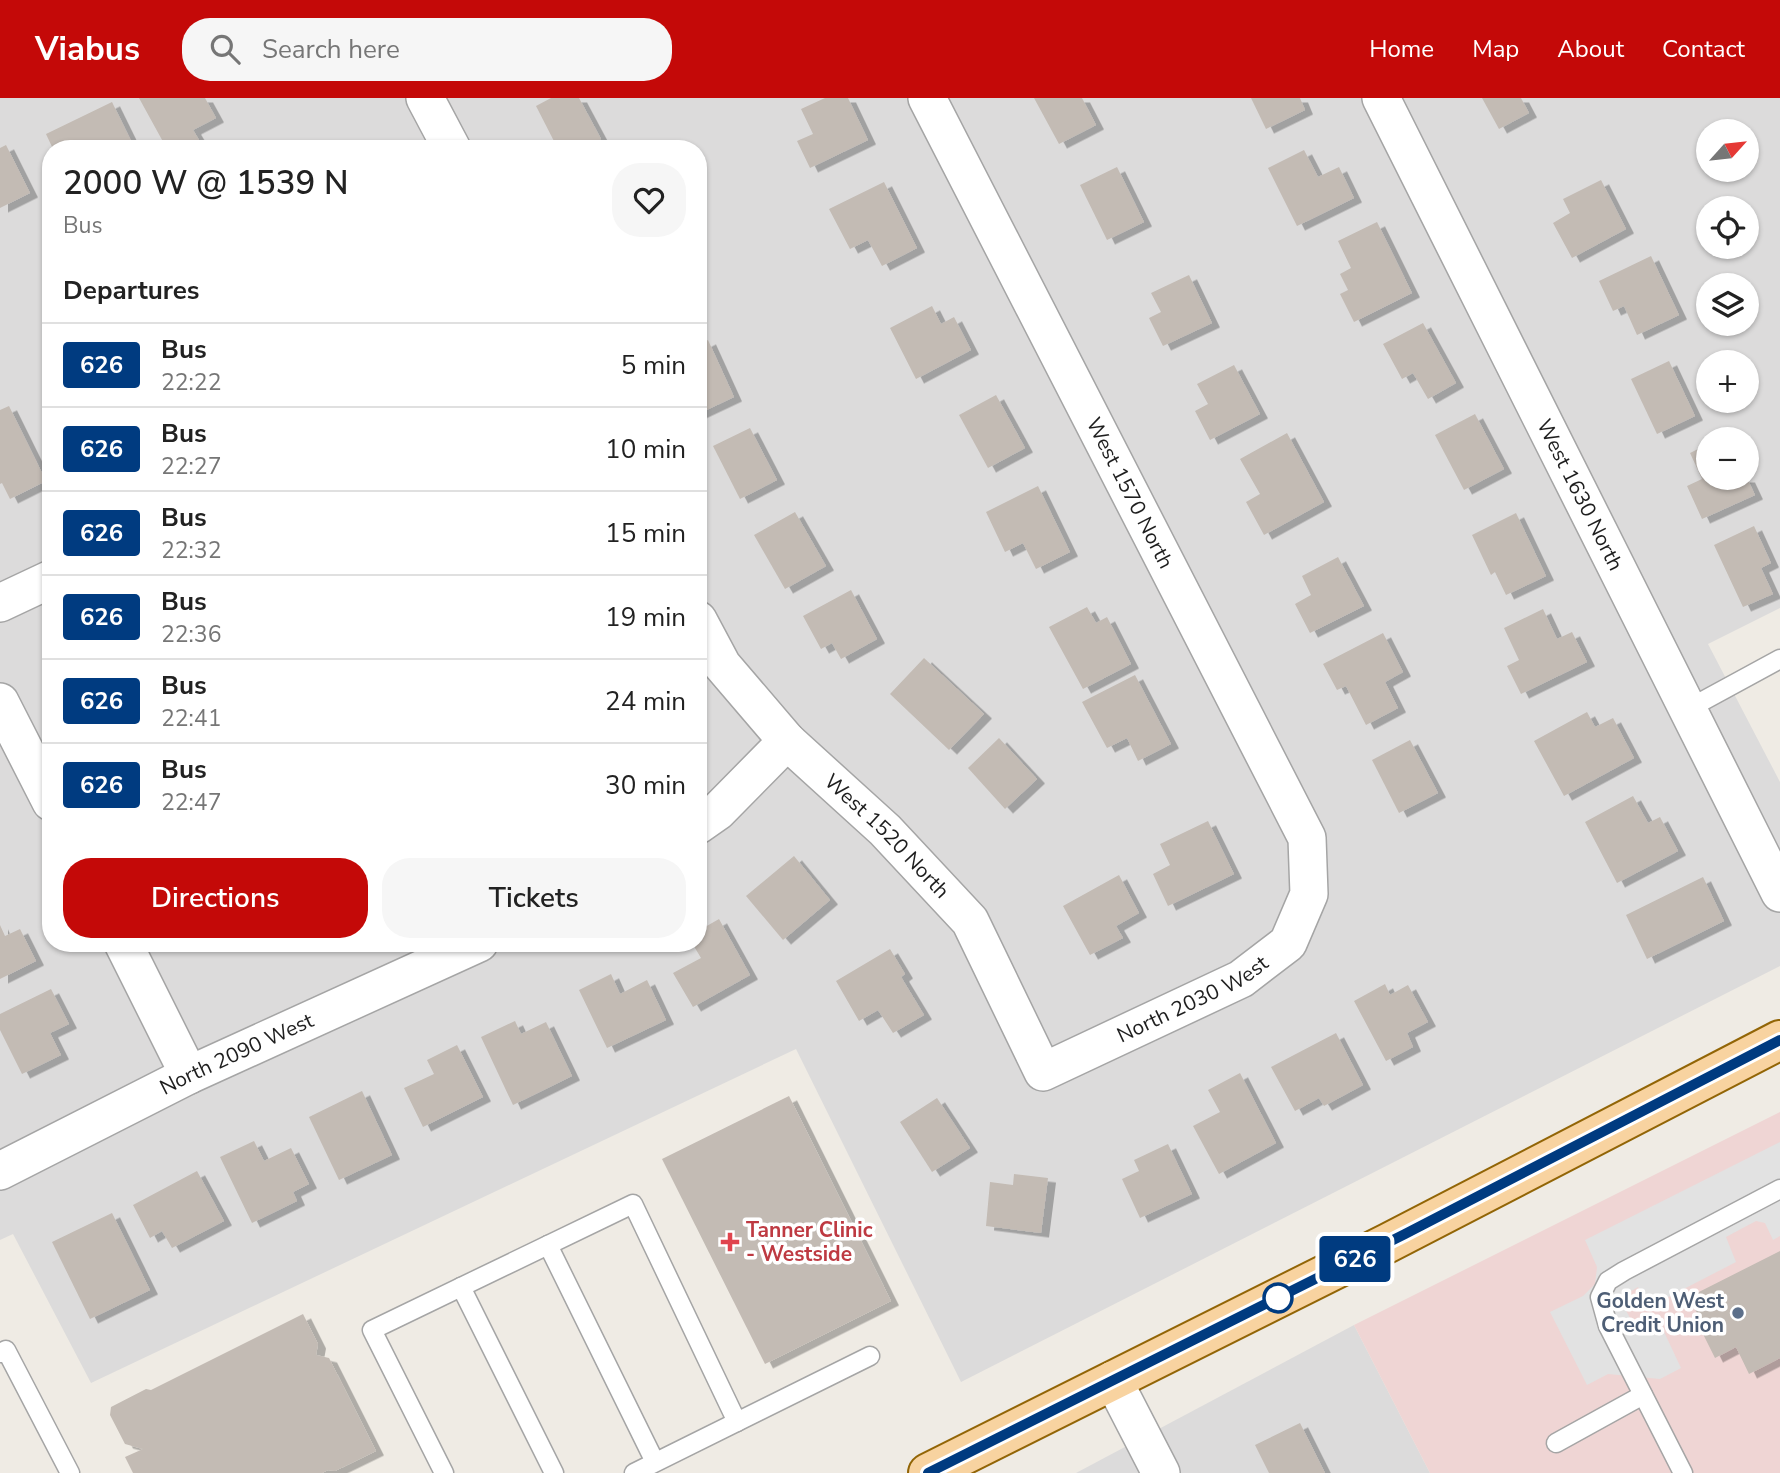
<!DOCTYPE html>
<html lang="en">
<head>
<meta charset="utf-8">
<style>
  :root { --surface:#fff; --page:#f6f6f6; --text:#222; --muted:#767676; --line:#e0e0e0; --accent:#c40908 }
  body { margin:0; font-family:"Nunito Sans",sans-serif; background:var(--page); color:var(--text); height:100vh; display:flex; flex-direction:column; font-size:26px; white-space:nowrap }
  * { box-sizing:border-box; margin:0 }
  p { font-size:23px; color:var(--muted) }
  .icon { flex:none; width:38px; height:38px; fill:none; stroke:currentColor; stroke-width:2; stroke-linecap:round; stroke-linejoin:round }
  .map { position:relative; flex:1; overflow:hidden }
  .drawer { position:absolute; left:42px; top:42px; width:665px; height:812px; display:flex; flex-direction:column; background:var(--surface); border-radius:28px; box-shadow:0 2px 5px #0004 }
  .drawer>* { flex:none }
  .badge { padding:0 14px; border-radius:5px; font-size:24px; line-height:46px }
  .needle { width:46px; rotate:63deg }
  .buttons { position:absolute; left:1696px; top:21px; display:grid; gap:14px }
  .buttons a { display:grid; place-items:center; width:63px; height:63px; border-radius:50%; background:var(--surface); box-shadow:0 2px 5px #0004; font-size:35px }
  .map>.badge { position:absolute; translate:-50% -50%; box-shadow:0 0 0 4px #fff }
  h2 { padding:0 21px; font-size:26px; line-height:63px }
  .round { display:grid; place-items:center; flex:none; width:74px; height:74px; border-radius:28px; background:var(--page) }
  .headline { display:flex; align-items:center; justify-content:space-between; height:119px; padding:0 21px }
  h1 { font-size:33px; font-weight:600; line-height:52px }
  .cta { display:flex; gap:14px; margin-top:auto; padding:14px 21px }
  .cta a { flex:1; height:80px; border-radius:28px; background:var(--accent); color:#fff; font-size:28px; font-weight:600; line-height:80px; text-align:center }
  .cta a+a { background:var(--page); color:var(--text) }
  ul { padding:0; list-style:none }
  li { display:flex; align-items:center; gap:21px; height:84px; padding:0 21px; border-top:2px solid var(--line) }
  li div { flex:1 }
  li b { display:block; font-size:26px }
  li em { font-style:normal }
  li .badge { min-width:77px; font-weight:700; text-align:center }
  header { display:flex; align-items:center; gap:42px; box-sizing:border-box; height:98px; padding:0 35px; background:var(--accent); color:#fff }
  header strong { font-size:33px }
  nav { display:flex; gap:38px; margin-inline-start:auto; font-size:24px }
  .search { width:490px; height:63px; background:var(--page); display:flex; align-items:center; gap:18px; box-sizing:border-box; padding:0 24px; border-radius:28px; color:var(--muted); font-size:26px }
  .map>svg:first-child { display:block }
</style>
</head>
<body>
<header>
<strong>Viabus</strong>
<div class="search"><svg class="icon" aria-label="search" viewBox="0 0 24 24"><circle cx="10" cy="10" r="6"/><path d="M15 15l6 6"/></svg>Search here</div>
<nav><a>Home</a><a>Map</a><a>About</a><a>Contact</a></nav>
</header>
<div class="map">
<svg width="1780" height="1375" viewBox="0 0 1780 1375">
  <defs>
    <filter id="shadow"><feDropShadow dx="8" dy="4.5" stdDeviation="0" flood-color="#0004"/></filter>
  </defs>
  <rect width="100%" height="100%" fill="#efebe4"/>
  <g fill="#dcdbdb" fill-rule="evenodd">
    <path d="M 0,0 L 1780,0 L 1780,510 L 1708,546 L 1780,684 L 1780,868 L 961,1284 L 796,951 L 91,1285 L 13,1136 L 0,1142 ZM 1708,33 L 1746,33 L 1746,72 L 1708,72 ZM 51,51 L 698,51 L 698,845 L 51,845 ZM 1708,110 L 1746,110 L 1746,149 L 1708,149 ZM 1708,187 L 1746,187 L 1746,226 L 1708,226 ZM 1708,264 L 1746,264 L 1746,303 L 1708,303 ZM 1708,341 L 1746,341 L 1746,380 L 1708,380 Z"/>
    <polygon points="1354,1227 1430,1375 1076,1375"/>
  </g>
  <polygon fill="#efd5d4" points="1780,1014 1780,1375 1430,1375 1354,1227"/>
  <polygon fill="#e2e2e2" points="1780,1044 1780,1138 1773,1142 1765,1125 1756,1123 1726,1139 1736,1164 1649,1209 1638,1189 1628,1195 1623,1207 1636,1231 1658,1221 1681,1270 1660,1281 1608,1276 1587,1287 1550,1214 1583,1198 1595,1186 1597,1169 1585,1142"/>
  <g fill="#c3bbb4" filter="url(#shadow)">
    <polygon points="139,0 205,0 216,20 193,32 199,42 183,51 167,51"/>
    <polygon points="551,0 579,0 601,41 583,51 558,51 536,8"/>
    <polygon points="825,0 848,0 868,42 810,70 797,43 813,36 801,11"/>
    <polygon points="1034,0 1082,0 1096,27 1059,46"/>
    <polygon points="1251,0 1300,0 1305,12 1266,31"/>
    <polygon points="1482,0 1521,0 1529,15 1499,31"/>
    <polygon points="112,4 135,51 53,51 46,36"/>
    <polygon points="6,47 30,95 0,110 0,50"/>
    <polygon points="1304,52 1318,79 1339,69 1354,100 1297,128 1268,70"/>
    <polygon points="1117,69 1144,124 1107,142 1080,87"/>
    <polygon points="1601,82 1626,131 1572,160 1553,125 1570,115 1563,101"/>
    <polygon points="884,84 917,150 882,168 868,142 850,151 829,111"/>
    <polygon points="1377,124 1412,195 1354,224 1340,196 1348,192 1340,176 1351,170 1338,143"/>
    <polygon points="1651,158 1679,217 1637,237 1624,208 1613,213 1599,183"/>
    <polygon points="1189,177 1212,225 1163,248 1149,220 1161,214 1151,195"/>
    <polygon points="932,208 941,226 954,219 971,252 916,281 890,230"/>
    <polygon points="1423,225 1456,285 1428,301 1413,275 1402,281 1383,246"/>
    <polygon points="708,242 734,299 698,316 698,247"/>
    <polygon points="51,257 51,285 50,285 42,260"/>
    <polygon points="1669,263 1695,318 1657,336 1631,281"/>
    <polygon points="1234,267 1260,316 1210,342 1195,313 1208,306 1197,286"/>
    <polygon points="996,297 1025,350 988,370 959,317"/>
    <polygon points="9,308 46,383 10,401 2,385 0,386 0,312"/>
    <polygon points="1475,316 1504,371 1464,392 1435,337"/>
    <polygon points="750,330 777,382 740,401 713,348"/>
    <polygon points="1287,335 1324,404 1264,437 1246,404 1260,396 1240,361"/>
    <polygon points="1708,346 1708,380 1747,380 1755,397 1702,421 1687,388 1702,381 1690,355"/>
    <polygon points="1038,388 1070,454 1036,471 1023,445 1005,454 986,414"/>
    <polygon points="795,414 826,468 785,491 754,437"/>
    <polygon points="1516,415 1546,478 1506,497 1495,474 1491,477 1472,437"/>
    <polygon points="1754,428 1771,465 1761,470 1773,496 1743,509 1714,447"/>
    <polygon points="1338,459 1364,508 1310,535 1295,506 1311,497 1302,478"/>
    <polygon points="851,492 877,541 841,561 832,545 821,551 803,518"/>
    <polygon points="1087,509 1096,525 1107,519 1131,566 1083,591 1049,529"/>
    <polygon points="1543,511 1557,541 1572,534 1587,564 1521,596 1507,568 1519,562 1504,530"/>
    <polygon points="1383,535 1403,574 1385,584 1398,610 1366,627 1346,588 1337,592 1323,566"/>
    <polygon points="924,560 984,616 949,652 890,596"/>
    <polygon points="1135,577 1171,646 1138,663 1127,640 1107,650 1082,604"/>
    <polygon points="1587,614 1595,629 1613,620 1634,660 1564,698 1534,643"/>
    <polygon points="999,640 1037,681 1005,711 968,670"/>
    <polygon points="1410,642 1438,695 1399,715 1372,662"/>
    <polygon points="1633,698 1648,725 1660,719 1678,753 1617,785 1585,724"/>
    <polygon points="1208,723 1234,776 1168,808 1153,776 1170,767 1160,746"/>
    <polygon points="794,758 830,802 783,842 746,798"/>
    <polygon points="1119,777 1139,815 1116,828 1123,840 1090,857 1063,808"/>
    <polygon points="1703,779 1724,823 1647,861 1626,817"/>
    <polygon points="719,821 750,877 693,909 673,875 701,860 692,845 698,845 698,833"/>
    <polygon points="0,827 5,838 20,831 36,863 0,881"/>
    <polygon points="890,851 905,876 901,879 924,917 893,935 878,912 859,923 836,883"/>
    <polygon points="611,876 620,896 647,882 666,922 607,950 579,892"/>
    <polygon points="1385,886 1390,897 1408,887 1428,924 1407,935 1413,949 1386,963 1354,903"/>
    <polygon points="51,891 69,926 50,935 61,957 22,976 0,932 0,916"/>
    <polygon points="515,923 521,936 546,924 572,978 513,1007 481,939"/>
    <polygon points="1336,935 1363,987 1324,1008 1319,1000 1295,1013 1271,969"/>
    <polygon points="457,947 483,999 423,1029 404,990 434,976 427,962"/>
    <polygon points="1240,975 1276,1045 1219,1076 1193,1028 1220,1014 1208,992"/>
    <polygon points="362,993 392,1057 339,1082 309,1019"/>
    <polygon points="789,998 891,1203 765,1266 662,1061"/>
    <polygon points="937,1000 970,1050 932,1074 900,1024"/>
    <polygon points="254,1043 264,1063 291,1050 309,1086 293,1094 297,1103 252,1125 220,1059"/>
    <polygon points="1168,1046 1192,1096 1140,1120 1122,1081 1139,1073 1134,1062"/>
    <polygon points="197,1073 224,1123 172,1150 162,1133 150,1140 133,1107"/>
    <polygon points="1014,1076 1048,1080 1041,1135 986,1128 990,1084 1013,1087"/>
    <polygon points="112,1115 150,1192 90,1221 52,1144"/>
    <polygon points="1780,1153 1780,1260 1749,1276 1736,1249 1715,1260 1701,1232 1705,1231 1689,1199"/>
    <polygon points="303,1216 318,1246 316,1257 329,1260 376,1353 335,1373 328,1372 322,1375 133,1375 125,1359 143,1351 125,1346 110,1317 111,1309 146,1291 151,1292"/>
    <polygon points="1300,1325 1325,1375 1269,1375 1255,1347"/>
  </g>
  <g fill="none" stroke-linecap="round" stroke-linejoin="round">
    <defs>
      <g id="service">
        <polyline points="1688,611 1780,561"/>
        <polyline points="548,1147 655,1364"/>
        <polyline points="461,1189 554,1375"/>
        <polyline points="0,1255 6,1252 70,1375"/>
        <polyline points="1556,1345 1643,1297"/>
        <polyline points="444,1375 372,1232 633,1106 737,1324"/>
        <polyline points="634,1375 870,1258"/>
        <polyline points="1683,1375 1608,1228 1600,1199 1608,1183 1624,1173 1780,1091"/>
      </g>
      <g id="minor">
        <polyline points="425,0 452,51"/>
        <path id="s1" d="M 1381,0 L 1780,795"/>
        <polyline points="0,505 51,481"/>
        <path id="s2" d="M 698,522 L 722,567 L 787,643 L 885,732 L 970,823 L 1043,974 L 1241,881 L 1288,845 L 1309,796 L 1307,740 L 927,0"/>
        <polyline points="0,604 51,704"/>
        <polyline points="698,727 718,713 787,643"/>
        <polyline points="123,845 189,977"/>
        <path id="s3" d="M 0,1073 L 189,977 L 479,845"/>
        <polyline points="1113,1282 1161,1375"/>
      </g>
      <polyline id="primary" points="928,1375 1388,1145 1780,942"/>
    </defs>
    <use href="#service" stroke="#a5a5a5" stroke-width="21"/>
    <use href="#minor" stroke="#a5a5a5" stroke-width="40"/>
    <use href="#primary" stroke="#926506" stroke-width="42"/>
    <use href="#service" stroke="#fff" stroke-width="18"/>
    <use href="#minor" stroke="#fff" stroke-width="37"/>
    <use href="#primary" stroke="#f8d3a0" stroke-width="38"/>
  </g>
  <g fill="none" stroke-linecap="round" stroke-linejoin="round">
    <defs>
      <polyline id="line" points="928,1375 1405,1136 1780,942"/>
    </defs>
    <use href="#line" stroke="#fff" stroke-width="16"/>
    <use href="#line" stroke="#003b80" stroke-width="10"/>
  </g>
  <path fill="#e0444e" stroke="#fff" stroke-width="2.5" d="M726.5 1133.5h7v7h7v7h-7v7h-7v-7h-7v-7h7z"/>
  <circle fill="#fff" stroke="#003b80" stroke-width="3.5" cx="1278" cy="1200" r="14"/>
  <circle fill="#5c6f8a" stroke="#fff" stroke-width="2.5" cx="1738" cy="1215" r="7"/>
  <g text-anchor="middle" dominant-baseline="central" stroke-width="7" stroke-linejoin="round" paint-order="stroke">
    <g font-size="21" fill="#1e1e1e" stroke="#fff">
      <text transform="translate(1130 395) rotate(63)">West 1570 North</text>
      <text stroke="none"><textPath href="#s1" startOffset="444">West 1630 North</textPath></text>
      <text stroke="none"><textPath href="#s2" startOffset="289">West 1520 North</textPath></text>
      <text stroke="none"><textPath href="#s2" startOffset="742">North 2030 West</textPath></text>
      <text stroke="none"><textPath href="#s3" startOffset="264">North 2090 West</textPath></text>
    </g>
    <g font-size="21" font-weight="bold" fill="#be3a42" stroke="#fff" text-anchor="start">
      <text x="746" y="1132">Tanner Clinic<tspan x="746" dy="24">- Westside</tspan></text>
    </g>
    <g font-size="21" font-weight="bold" fill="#4e5e75" stroke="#fff" text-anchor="end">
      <text x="1724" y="1203">Golden West<tspan x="1724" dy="24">Credit Union</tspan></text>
    </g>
  </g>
</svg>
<div class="buttons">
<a><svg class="needle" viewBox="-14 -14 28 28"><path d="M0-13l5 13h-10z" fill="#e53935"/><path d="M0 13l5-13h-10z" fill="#767676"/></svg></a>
<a><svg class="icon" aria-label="locate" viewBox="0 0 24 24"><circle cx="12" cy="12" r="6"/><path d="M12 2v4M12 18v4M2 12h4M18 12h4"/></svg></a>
<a><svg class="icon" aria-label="layers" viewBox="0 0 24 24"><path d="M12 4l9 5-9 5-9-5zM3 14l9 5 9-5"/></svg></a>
<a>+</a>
<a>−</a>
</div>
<b class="badge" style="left:1355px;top:1161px;background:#003b80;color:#fff">626</b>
<section class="drawer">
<div class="headline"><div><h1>2000 W @ 1539 N</h1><p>Bus</p></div><a class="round"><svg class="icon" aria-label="heart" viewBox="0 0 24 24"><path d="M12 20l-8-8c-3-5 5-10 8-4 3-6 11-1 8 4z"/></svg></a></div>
<h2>Departures</h2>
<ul>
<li><span class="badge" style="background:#003b80;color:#fff">626</span><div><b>Bus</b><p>22:22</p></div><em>5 min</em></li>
<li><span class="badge" style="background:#003b80;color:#fff">626</span><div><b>Bus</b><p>22:27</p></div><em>10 min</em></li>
<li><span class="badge" style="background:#003b80;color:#fff">626</span><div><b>Bus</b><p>22:32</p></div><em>15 min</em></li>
<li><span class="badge" style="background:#003b80;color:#fff">626</span><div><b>Bus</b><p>22:36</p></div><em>19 min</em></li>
<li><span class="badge" style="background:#003b80;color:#fff">626</span><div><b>Bus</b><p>22:41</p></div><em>24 min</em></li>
<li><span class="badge" style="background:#003b80;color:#fff">626</span><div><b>Bus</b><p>22:47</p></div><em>30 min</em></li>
</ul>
<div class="cta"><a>Directions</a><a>Tickets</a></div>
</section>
</div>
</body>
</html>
